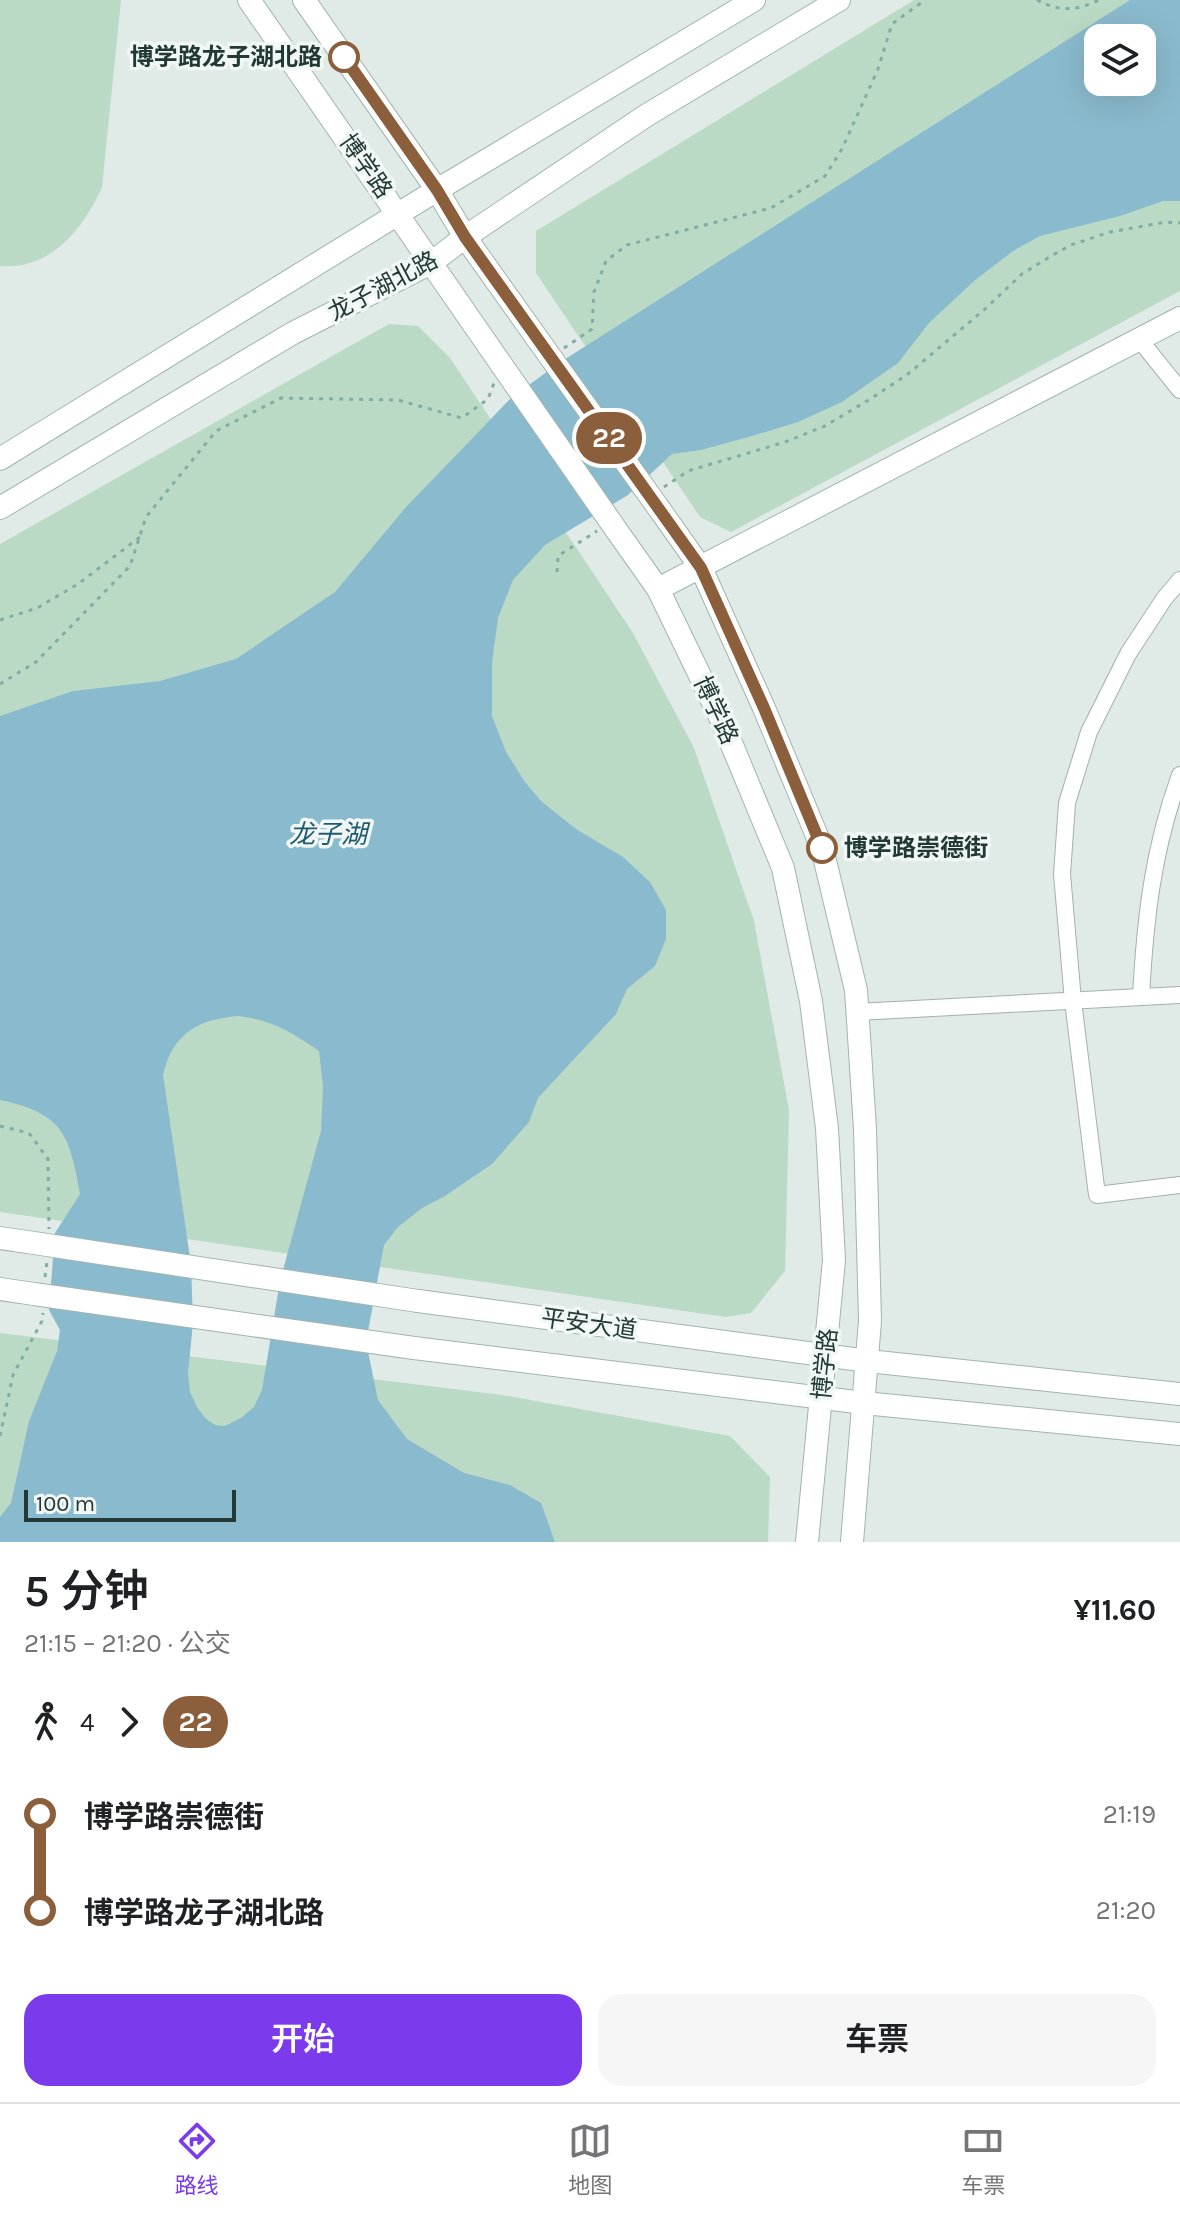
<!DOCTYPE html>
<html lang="zh">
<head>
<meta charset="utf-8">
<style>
  :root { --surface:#fff; --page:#f6f6f6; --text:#202124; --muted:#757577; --line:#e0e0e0; --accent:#7c3aed }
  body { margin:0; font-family:Karla,"Noto Sans SC",sans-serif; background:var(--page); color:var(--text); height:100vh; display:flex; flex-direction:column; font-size:30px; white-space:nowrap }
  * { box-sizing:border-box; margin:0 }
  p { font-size:26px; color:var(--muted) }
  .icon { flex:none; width:44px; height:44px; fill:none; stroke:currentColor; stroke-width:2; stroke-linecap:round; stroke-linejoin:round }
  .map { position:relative; height:1542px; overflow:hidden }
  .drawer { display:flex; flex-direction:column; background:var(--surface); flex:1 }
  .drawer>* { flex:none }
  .badge { padding:0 16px; border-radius:26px; font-size:28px; line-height:52px }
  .tools { position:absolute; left:1084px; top:24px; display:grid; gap:16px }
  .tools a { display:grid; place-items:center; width:72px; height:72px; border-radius:16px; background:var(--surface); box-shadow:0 8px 32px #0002; font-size:40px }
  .scale { position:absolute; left:24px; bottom:20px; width:212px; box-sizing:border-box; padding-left:8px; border:4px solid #223936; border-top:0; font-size:22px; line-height:28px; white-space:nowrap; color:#223936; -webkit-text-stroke:6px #f0f7f4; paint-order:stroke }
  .map>.badge { position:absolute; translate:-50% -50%; box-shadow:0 0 0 4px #fff }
  .legs { display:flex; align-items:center; gap:12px; height:88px; padding:0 24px; font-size:26px }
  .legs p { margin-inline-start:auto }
  .headline { display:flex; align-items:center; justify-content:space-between; height:136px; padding:0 24px }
  h1 { font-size:44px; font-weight:600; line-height:60px }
  .action { display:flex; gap:16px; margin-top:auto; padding:16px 24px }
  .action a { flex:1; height:92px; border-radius:24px; background:var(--accent); color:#fff; font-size:32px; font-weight:600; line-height:92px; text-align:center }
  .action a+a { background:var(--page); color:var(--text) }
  ul { padding:0 24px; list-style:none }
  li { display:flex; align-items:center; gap:28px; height:96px; font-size:30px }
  li i { display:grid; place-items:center; width:12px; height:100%; margin:0 10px; background:currentColor }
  li i::after { content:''; width:20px; height:20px; margin:-10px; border:6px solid; border-radius:50%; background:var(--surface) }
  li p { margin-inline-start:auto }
  li:first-child i { background:linear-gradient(#0000 50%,currentColor 0) }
  li:last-child i { background:linear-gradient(currentColor 50%,#0000 0) }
  .tabs { display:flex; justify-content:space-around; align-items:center; height:112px; border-top:2px solid var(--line); background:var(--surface); font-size:22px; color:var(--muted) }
  .tabs a { display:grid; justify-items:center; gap:4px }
  .tabs .active { color:var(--accent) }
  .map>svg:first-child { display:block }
</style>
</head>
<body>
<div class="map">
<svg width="1180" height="1542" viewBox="0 0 1180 1542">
  <rect width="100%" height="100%" fill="#e0eae7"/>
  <g fill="#badac6" fill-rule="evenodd">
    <path d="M 0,0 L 121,0 L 102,187 C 83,229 51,270 0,266 Z"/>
    <path d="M 914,0 L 1180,0 L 1180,291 L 731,532 L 700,517 L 536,273 L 536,231 ZM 1098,38 L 1142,38 L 1142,82 L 1098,82 Z"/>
    <polygon points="389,324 418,326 450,358 633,633 694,748 754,921 789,1110 785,1271 751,1313 726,1317 0,1212 0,544"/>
    <polygon points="0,1333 502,1395 730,1436 770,1477 768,1542 0,1542"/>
  </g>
  <path fill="#8abacd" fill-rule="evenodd" d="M 1130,0 L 1180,0 L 1180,201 L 1163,201 L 1120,216 L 1040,236 L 1013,251 L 974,281 L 929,323 L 898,363 L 842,402 L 798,422 L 752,436 L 701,450 L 672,454 L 628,495 L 545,545 L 513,580 L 498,618 L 492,663 L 492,716 L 506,752 L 525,782 L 541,801 L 576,829 L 623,857 L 650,882 L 666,910 L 666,939 L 655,966 L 627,989 L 616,1014 L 538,1098 L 529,1122 L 492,1164 L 445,1196 L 422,1208 L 398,1227 L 384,1245 L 366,1342 L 378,1400 L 407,1439 L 464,1473 L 510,1485 L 541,1503 L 555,1542 L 0,1542 L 0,1517 L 11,1503 L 29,1421 L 57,1351 L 60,1330 L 49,1310 L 55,1233 L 80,1194 C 70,1135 63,1113 0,1100 L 0,716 L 73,691 L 160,681 L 236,659 L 335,592 L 407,506 L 463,448 L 511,398 L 559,363 ZM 1098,38 L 1142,38 L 1142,82 L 1098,82 ZM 239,1016 C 274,1021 290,1031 319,1051 L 323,1086 L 321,1131 L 280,1281 L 262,1390 L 254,1407 L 241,1418 L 225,1426 L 215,1425 L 206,1419 L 197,1407 L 190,1392 L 188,1373 L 193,1323 L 191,1264 L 163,1075 C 173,1033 198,1019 239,1016 Z"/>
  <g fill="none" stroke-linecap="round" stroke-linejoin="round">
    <defs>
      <g id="street">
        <polyline points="1139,339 1180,390"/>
        <polyline points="1180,580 1164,599 1128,654 1089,732 1067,803 1062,874 1073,1001 1097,1195 1180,1185"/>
        <path d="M 1141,997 C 1145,919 1153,849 1180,775"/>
        <polyline points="857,1012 1180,995"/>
      </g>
      <g id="secondary">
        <polyline points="249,0 501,364"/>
        <polyline points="304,0 437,190 465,237 539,341"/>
        <polyline points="0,459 437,190 754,0"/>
        <polyline points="0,508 293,333 431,263 465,237 647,115 839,0"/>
        <polyline points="660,510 701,568 764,708 822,848 856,990 865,1129 870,1321 852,1542"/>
        <polyline points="617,531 658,589 722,721 783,868 811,1001 827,1128 834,1260 807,1542"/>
        <polyline points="658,589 1180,318"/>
        <polyline points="0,1238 34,1243"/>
        <polyline points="0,1289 34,1294"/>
        <polyline points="418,1301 868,1361 1180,1394"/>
        <polyline points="414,1348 864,1403 1180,1434"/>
      </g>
    </defs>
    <use href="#street" stroke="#a3b1ae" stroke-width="18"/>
    <use href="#secondary" stroke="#a0b5b0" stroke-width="24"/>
    <g stroke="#82aca4" stroke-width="3" stroke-dasharray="4 6" stroke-linecap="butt">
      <path d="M 1037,0 C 1060,12 1076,11 1099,0"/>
      <polyline points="564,348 592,329 594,292 606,261 627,245 771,208 825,176 842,149 878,69 892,24 925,0"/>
      <polyline points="664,487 688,471 785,442 825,426 872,398 908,374 985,309 1022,274 1051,256 1071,245 1110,232 1166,222 1180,223"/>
      <polyline points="557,572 558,556 597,531"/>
      <polyline points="0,620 37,608 78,584 140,537"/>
      <polyline points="0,684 36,662 130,566 146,517 216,431 281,398 398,400 462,418 488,399 494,383"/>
      <polyline points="0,1126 29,1133 48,1159 49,1229"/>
      <polyline points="45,1277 47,1261"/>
      <polyline points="0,1436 13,1375 42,1321 43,1313"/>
    </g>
    <use href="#street" stroke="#fff" stroke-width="16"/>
    <use href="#secondary" stroke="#fff" stroke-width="22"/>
    <defs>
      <g id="secondary-bridge">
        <polyline points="539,341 660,510"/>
        <polyline points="501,364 617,531"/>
        <polyline points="34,1243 418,1301"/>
        <polyline points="34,1294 414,1348"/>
      </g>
    </defs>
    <use href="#secondary-bridge" stroke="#a0b5b0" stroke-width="24" stroke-linecap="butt"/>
    <use href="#secondary-bridge" stroke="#fff" stroke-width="22"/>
  </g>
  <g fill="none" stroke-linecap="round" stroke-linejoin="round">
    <defs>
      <polyline id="line-1" points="344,57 437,190 465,237 701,568 764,708 822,848"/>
    </defs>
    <use href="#line-1" stroke="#fff" stroke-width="18"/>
    <use href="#line-1" stroke="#8b5e3c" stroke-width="12"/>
  </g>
  <g fill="#fff" stroke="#8b5e3c" stroke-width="4">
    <circle cx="344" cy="57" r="14"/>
    <circle cx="822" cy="848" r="14"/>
  </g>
  <g text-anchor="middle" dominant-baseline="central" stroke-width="7" stroke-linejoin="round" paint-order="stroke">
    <g font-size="24" font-weight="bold" fill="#223936" stroke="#f0f7f4" text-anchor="end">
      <text x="322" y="57">博学路龙子湖北路</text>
      <text x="844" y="848" text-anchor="start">博学路崇德街</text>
    </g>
    <g font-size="24" fill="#223936" stroke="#f0f7f4">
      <text transform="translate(366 166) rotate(55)">博学路</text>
      <text transform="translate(383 286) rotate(-28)">龙子湖北路</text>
      <text transform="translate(716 710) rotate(65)">博学路</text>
      <text transform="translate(589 1324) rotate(8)">平安大道</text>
      <text transform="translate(825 1364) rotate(-84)">博学路</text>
    </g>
    <g font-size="26" font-style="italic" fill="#1f5a71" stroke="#f0f7f4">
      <text x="328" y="834">龙子湖</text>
    </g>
  </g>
</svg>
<div class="tools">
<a><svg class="icon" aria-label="layers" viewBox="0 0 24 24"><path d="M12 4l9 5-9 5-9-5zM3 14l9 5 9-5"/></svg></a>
</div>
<div class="scale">100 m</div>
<b class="badge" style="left:609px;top:438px;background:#8b5e3c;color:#fff">22</b>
</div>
<section class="drawer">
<div class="headline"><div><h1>5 分钟</h1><p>21:15 – 21:20 · 公交</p></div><b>¥11.60</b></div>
<div class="legs"><svg class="icon" aria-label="walk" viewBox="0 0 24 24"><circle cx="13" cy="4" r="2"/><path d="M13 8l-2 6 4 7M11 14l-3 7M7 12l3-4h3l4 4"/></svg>4<svg class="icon" aria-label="forward" viewBox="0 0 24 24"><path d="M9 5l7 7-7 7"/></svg><b class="badge" style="background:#8b5e3c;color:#fff">22</b></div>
<ul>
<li><i style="color:#8b5e3c"></i><b>博学路崇德街</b><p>21:19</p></li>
<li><i style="color:#8b5e3c"></i><b>博学路龙子湖北路</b><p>21:20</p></li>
</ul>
<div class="action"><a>开始</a><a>车票</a></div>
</section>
<nav class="tabs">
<a class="active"><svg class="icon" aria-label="directions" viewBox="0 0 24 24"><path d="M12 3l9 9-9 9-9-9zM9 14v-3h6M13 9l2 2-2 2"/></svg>路线</a>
<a><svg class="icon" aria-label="map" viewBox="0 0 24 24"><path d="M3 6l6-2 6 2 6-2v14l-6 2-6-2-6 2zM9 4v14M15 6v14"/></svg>地图</a>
<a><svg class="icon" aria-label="tickets" viewBox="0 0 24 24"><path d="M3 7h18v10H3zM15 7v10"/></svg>车票</a>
</nav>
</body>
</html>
